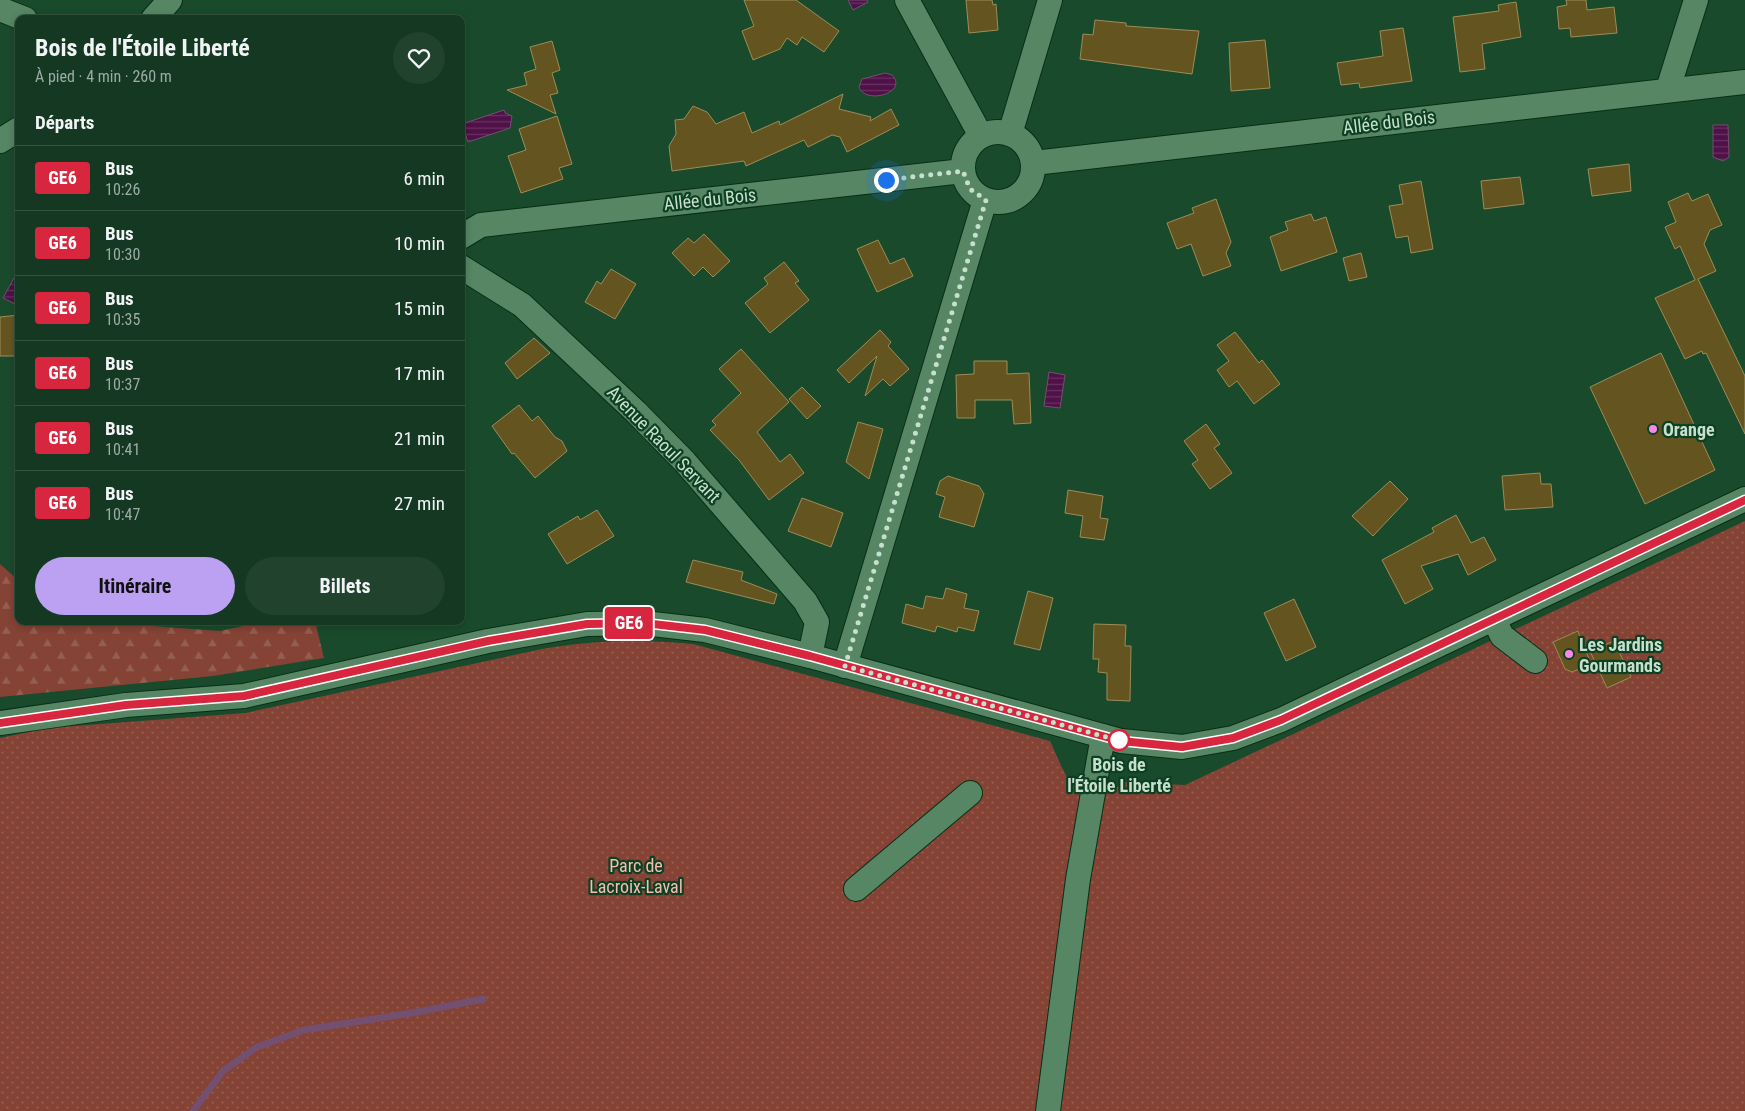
<!DOCTYPE html>
<html lang="fr">
<head>
<meta charset="utf-8">
<style>
  :root { --surface:#143821; --page:#21432e; --text:#f1f3f6; --muted:#9daca5; --line:#33523f; --accent:#bca0f2 }
  body { margin:0; font-family:"Roboto Condensed",sans-serif; background:var(--page); color:var(--text); height:100vh; display:flex; flex-direction:column; font-size:19px; white-space:nowrap }
  * { box-sizing:border-box; margin:0 }
  p { font-size:16px; color:var(--muted) }
  .icon { flex:none; width:28px; height:28px; fill:none; stroke:currentColor; stroke-width:2; stroke-linecap:round; stroke-linejoin:round }
  .map { position:relative; flex:1; overflow:hidden }
  .details { position:absolute; left:15px; top:15px; width:450px; height:610px; display:flex; flex-direction:column; background:var(--surface); border-radius:10px; box-shadow:0 2px 8px #0003,0 0 0 1px var(--line) }
  .details>* { flex:none }
  .badge { padding:0 10px; border-radius:4px; font-size:18px; line-height:32px }
  .you { position:absolute; width:25px; height:25px; margin:-12px; border:4px solid #fff; border-radius:50%; background:#1a73e8; box-shadow:0 0 0 8px #1a73e833 }
  .map>.badge { position:absolute; translate:-50% -50%; box-shadow:0 0 0 2px #fff }
  h2 { padding:0 20px; font-size:19px; line-height:45px }
  .round { display:grid; place-items:center; flex:none; width:52px; height:52px; border-radius:26px; background:var(--page) }
  .overview { display:flex; align-items:center; justify-content:space-between; height:85px; padding:0 20px }
  h1 { font-size:24px; font-weight:700; line-height:38px }
  .primary-button { display:flex; gap:10px; margin-top:auto; padding:10px 20px }
  .primary-button a { flex:1; height:58px; border-radius:30px; background:var(--accent); color:#111; font-size:20px; font-weight:700; line-height:58px; text-align:center }
  .primary-button a+a { background:var(--page); color:var(--text) }
  ul { padding:0; list-style:none }
  li { display:flex; align-items:center; gap:15px; height:65px; padding:0 20px; border-top:1px solid var(--line) }
  li div { flex:1 }
  li b { display:block; font-size:19px }
  li em { font-style:normal }
  li .badge { min-width:55px; font-weight:700; text-align:center }
  .map>svg:first-child { display:block }
</style>
</head>
<body>
<div class="map">
<svg width="1745" height="1111" viewBox="0 0 1745 1111">
  <defs>
    <pattern id="forest-firs" width="22" height="20" patternUnits="userSpaceOnUse" patternTransform="scale(1.25)"><rect width="22" height="20" fill="#844335"/><path d="M5 1l3.5 6h-7zM16 11l3.5 6h-7z" fill="#945e51"/></pattern>
    <pattern id="park-dots" width="8" height="8" patternUnits="userSpaceOnUse" patternTransform="scale(1.25)"><rect width="8" height="8" fill="#844335"/><path d="M2 2h.1M6 6h.1" fill="none" stroke="#945e51" stroke-width="1.8" stroke-linecap="round"/></pattern>
    <pattern id="water-rules" width="6" height="5" patternUnits="userSpaceOnUse" patternTransform="scale(1.25)"><rect width="6" height="5" fill="#4f1148"/><path d="M0 2.5h6" fill="none" stroke="#673361"/></pattern>
  </defs>
  <rect width="100%" height="100%" fill="#1a4a2c"/>
  <polygon fill="url(#forest-firs)" points="0,564 19,581 19,621 83,621 220,631 267,621 315,621 324,658 213,676 0,697"/>
  <path fill="url(#park-dots)" d="M 1745,521 L 1745,1111 L 0,1111 L 0,738 L 48,728 L 245,713 L 542,649 C 595,640 639,639 693,644 L 1050,741 C 1056,753 1065,778 1074,786 C 1088,800 1112,792 1125,782 L 1185,785 Z"/>
  <g fill="url(#water-rules)" stroke="#734f70">
    <polygon points="848,0 867,0 868,2 853,10"/>
    <path d="M 885,73 L 892,75 C 909,93 865,105 859,87 L 862,79 Z"/>
    <polygon points="504,110 505,113 512,116 510,128 468,142 462,124"/>
    <polygon points="1713,125 1728,125 1729,157 1723,161 1713,157"/>
    <polygon points="19,269 19,306 3,298"/>
    <polygon points="1049,372 1065,375 1060,408 1044,406"/>
  </g>
  <g fill="none" stroke-linecap="round" stroke-linejoin="round">
    <polyline stroke="#734f70" stroke-width="7" points="193,1111 223,1071 257,1047 304,1030 418,1012 483,999"/>
  </g>
  <g fill="#645520" stroke="#9c8c58">
    <polygon points="744,0 796,0 839,31 824,52 802,37 797,45 787,38 780,49 753,60 742,31 754,26"/>
    <polygon points="966,0 992,0 993,5 996,4 998,30 969,33"/>
    <polygon points="1566,0 1586,0 1587,10 1614,7 1617,33 1571,37 1570,28 1559,29 1557,7 1567,5"/>
    <polygon points="1516,2 1521,37 1482,44 1485,69 1460,72 1453,17 1499,11 1498,5"/>
    <polygon points="1095,20 1126,23 1126,26 1199,31 1192,74 1080,59 1083,34 1093,35"/>
    <polygon points="1403,28 1412,81 1360,88 1359,83 1341,85 1337,63 1383,56 1380,31"/>
    <polygon points="1265,40 1270,88 1231,91 1229,43"/>
    <polygon points="552,41 560,70 552,73 558,93 550,95 556,114 507,90 527,85 524,73 536,69 530,47"/>
    <polygon points="843,94 839,109 871,117 870,121 891,109 899,125 847,152 840,137 832,135 808,147 804,140 746,166 744,161 672,171 669,146 676,134 675,120 684,119 693,106 707,112 716,124 744,112 752,133 779,121 780,125"/>
    <polygon points="557,116 572,164 559,168 563,179 521,193 508,156 526,150 519,129"/>
    <polygon points="1629,164 1631,191 1592,196 1588,169"/>
    <polygon points="1520,177 1524,204 1484,209 1481,181"/>
    <polygon points="1421,181 1433,249 1411,253 1408,236 1396,238 1389,206 1403,204 1399,185"/>
    <polygon points="1688,193 1692,201 1708,194 1722,225 1710,230 1704,244 1716,271 1698,279 1745,376 1745,434 1706,353 1703,354 1702,351 1685,359 1655,298 1695,280 1680,246 1675,249 1665,227 1676,222 1668,202"/>
    <polygon points="1216,199 1231,242 1226,253 1231,266 1203,276 1191,244 1177,249 1167,223 1194,213 1192,208"/>
    <polygon points="1311,214 1314,221 1326,217 1337,252 1281,271 1270,237 1288,230 1285,222"/>
    <polygon points="704,234 730,261 713,277 703,267 694,276 672,253 688,238 694,243"/>
    <polygon points="878,240 890,264 904,258 913,276 877,292 857,249"/>
    <polygon points="1361,253 1367,277 1349,281 1343,258"/>
    <polygon points="784,262 799,281 795,283 809,300 770,333 745,303 768,284 764,278"/>
    <polygon points="611,269 636,284 615,319 585,302 597,281 601,284"/>
    <polygon points="19,315 19,356 0,356 0,317"/>
    <polygon points="880,330 891,342 888,346 909,369 890,386 883,379 865,396 877,356 849,383 837,370"/>
    <polygon points="1235,332 1259,363 1262,360 1280,384 1254,404 1237,381 1229,387 1217,370 1229,361 1217,345"/>
    <polygon points="534,338 550,353 517,379 505,363"/>
    <polygon points="741,349 789,402 757,432 780,462 790,454 804,473 769,500 739,460 710,430 716,425 712,421 741,393 719,369"/>
    <polygon points="1661,353 1715,470 1645,504 1590,387"/>
    <polygon points="974,361 1007,361 1007,374 1029,373 1031,423 1014,424 1012,400 975,400 975,418 957,418 956,375 974,374"/>
    <polygon points="802,387 821,406 807,419 789,399"/>
    <polygon points="519,405 532,421 538,416 555,437 562,441 567,451 535,478 514,453 512,454 492,426"/>
    <polygon points="858,422 883,429 869,479 846,462"/>
    <polygon points="1206,424 1220,444 1214,448 1232,473 1210,489 1192,464 1198,460 1184,441"/>
    <polygon points="1540,473 1541,484 1551,484 1553,507 1505,510 1502,476"/>
    <polygon points="948,476 979,486 984,494 974,527 939,517 945,497 936,494 940,481"/>
    <polygon points="1390,481 1408,499 1373,536 1352,516"/>
    <polygon points="1068,490 1103,496 1100,518 1108,519 1104,540 1080,537 1083,516 1065,513"/>
    <polygon points="802,498 843,513 831,547 788,531"/>
    <polygon points="597,510 614,536 567,564 548,534 578,516 580,520"/>
    <polygon points="1456,515 1471,543 1484,537 1496,560 1468,575 1458,554 1421,566 1433,589 1405,604 1382,560 1434,532 1432,528"/>
    <polygon points="693,560 743,572 741,580 777,594 774,604 686,582"/>
    <polygon points="946,588 967,594 964,608 979,611 974,631 958,627 957,632 937,626 935,632 902,623 906,604 923,609 926,596 943,599"/>
    <polygon points="1028,591 1053,598 1040,650 1014,644"/>
    <polygon points="1294,599 1316,647 1286,661 1264,613"/>
    <polygon points="1094,624 1126,625 1125,646 1131,646 1130,701 1107,700 1107,673 1098,672 1099,659 1093,659"/>
    <polygon points="1578,631 1591,664 1572,672 1565,669 1553,642"/>
    <polygon points="1614,641 1631,677 1607,688 1590,651"/>
  </g>
  <g fill="none" stroke-linecap="round" stroke-linejoin="round">
    <defs>
      <g id="minor">
        <polyline points="907,0 981,136"/>
        <polyline points="0,9 25,19"/>
        <polyline points="153,19 170,0"/>
        <polyline points="1668,89 1696,0"/>
        <circle cx="998" cy="167" r="35"/>
        <polyline points="1010,134 1050,0"/>
        <polyline points="0,141 19,129"/>
        <polyline points="1034,163 1745,82"/>
        <polyline points="461,237 481,225 963,171"/>
        <polyline points="461,267 522,305 636,412 685,462 805,601 817,622 810,656"/>
        <polyline points="1494,619 1502,636 1535,661"/>
        <polyline points="845,666 985,200"/>
        <polyline points="0,723 126,705 244,696 488,641 587,624 644,623 705,630 810,656 1121,741 1182,747 1233,738 1281,720 1745,499"/>
        <polyline points="856,889 970,793"/>
        <polyline points="1048,1111 1078,879 1103,736"/>
      </g>
    </defs>
    <use href="#minor" stroke="#082e17" stroke-width="26"/>
    <use href="#minor" stroke="#568664" stroke-width="24"/>
  </g>
  <g fill="none" stroke-linecap="round" stroke-linejoin="round">
    <defs>
      <polyline id="line" points="0,723 126,705 244,696 488,641 587,624 644,623 705,630 810,656 1121,741 1182,747 1233,738 1281,720 1745,500"/>
    </defs>
    <use href="#line" stroke="#fff" stroke-width="11"/>
    <use href="#line" stroke="#d7263d" stroke-width="8"/>
    <polyline stroke="#c7e0cd" stroke-width="5" stroke-dasharray="0 9" points="886,180 963,171 970,189 986,200 845,666 1121,741 1119,740"/>
  </g>
  <g fill="#f987e8" stroke="#0d3f22" stroke-width="2">
    <circle cx="1653" cy="429" r="5"/>
    <circle cx="1569" cy="654" r="5"/>
  </g>
  <circle fill="#fff" stroke="#d7263d" stroke-width="2.5" cx="1119" cy="740" r="10"/>
  <g text-anchor="middle" dominant-baseline="central" stroke-width="4.5" stroke-linejoin="round" paint-order="stroke">
    <g font-size="18" fill="#c7e0cd" stroke="#0d3f22">
      <text transform="translate(1389 122) rotate(-7)">Allée du Bois</text>
      <text transform="translate(710 199) rotate(-6)">Allée du Bois</text>
      <text transform="translate(664 444) rotate(46)">Avenue Raoul Servant</text>
    </g>
    <g font-size="18" font-weight="bold" fill="#c7e0cd" stroke="#0d3f22" text-anchor="start">
      <text x="1663" y="429">Orange</text>
      <text x="1579" y="644">Les Jardins<tspan x="1579" dy="21">Gourmands</tspan></text>
    </g>
    <g font-size="18" font-weight="bold" fill="#c7e0cd" stroke="#0d3f22">
      <text x="1119" y="764">Bois de<tspan x="1119" dy="21">l'Étoile Liberté</tspan></text>
    </g>
    <g font-size="18" fill="#f6bcaf" stroke="#0d3f22">
      <text x="636" y="865">Parc de<tspan x="636" dy="21">Lacroix-Laval</tspan></text>
    </g>
  </g>
</svg>
<div class="you" style="left:886px;top:180px"></div>
<b class="badge" style="left:629px;top:623px;background:#d7263d;color:#fff">GE6</b>
<section class="details">
<div class="overview"><div><h1>Bois de l'Étoile Liberté</h1><p>À pied · 4 min · 260 m</p></div><a class="round"><svg class="icon" aria-label="heart" viewBox="0 0 24 24"><path d="M12 20l-8-8c-3-5 5-10 8-4 3-6 11-1 8 4z"/></svg></a></div>
<h2>Départs</h2>
<ul>
<li><span class="badge" style="background:#d7263d;color:#fff">GE6</span><div><b>Bus</b><p>10:26</p></div><em>6 min</em></li>
<li><span class="badge" style="background:#d7263d;color:#fff">GE6</span><div><b>Bus</b><p>10:30</p></div><em>10 min</em></li>
<li><span class="badge" style="background:#d7263d;color:#fff">GE6</span><div><b>Bus</b><p>10:35</p></div><em>15 min</em></li>
<li><span class="badge" style="background:#d7263d;color:#fff">GE6</span><div><b>Bus</b><p>10:37</p></div><em>17 min</em></li>
<li><span class="badge" style="background:#d7263d;color:#fff">GE6</span><div><b>Bus</b><p>10:41</p></div><em>21 min</em></li>
<li><span class="badge" style="background:#d7263d;color:#fff">GE6</span><div><b>Bus</b><p>10:47</p></div><em>27 min</em></li>
</ul>
<div class="primary-button"><a>Itinéraire</a><a>Billets</a></div>
</section>
</div>
</body>
</html>
